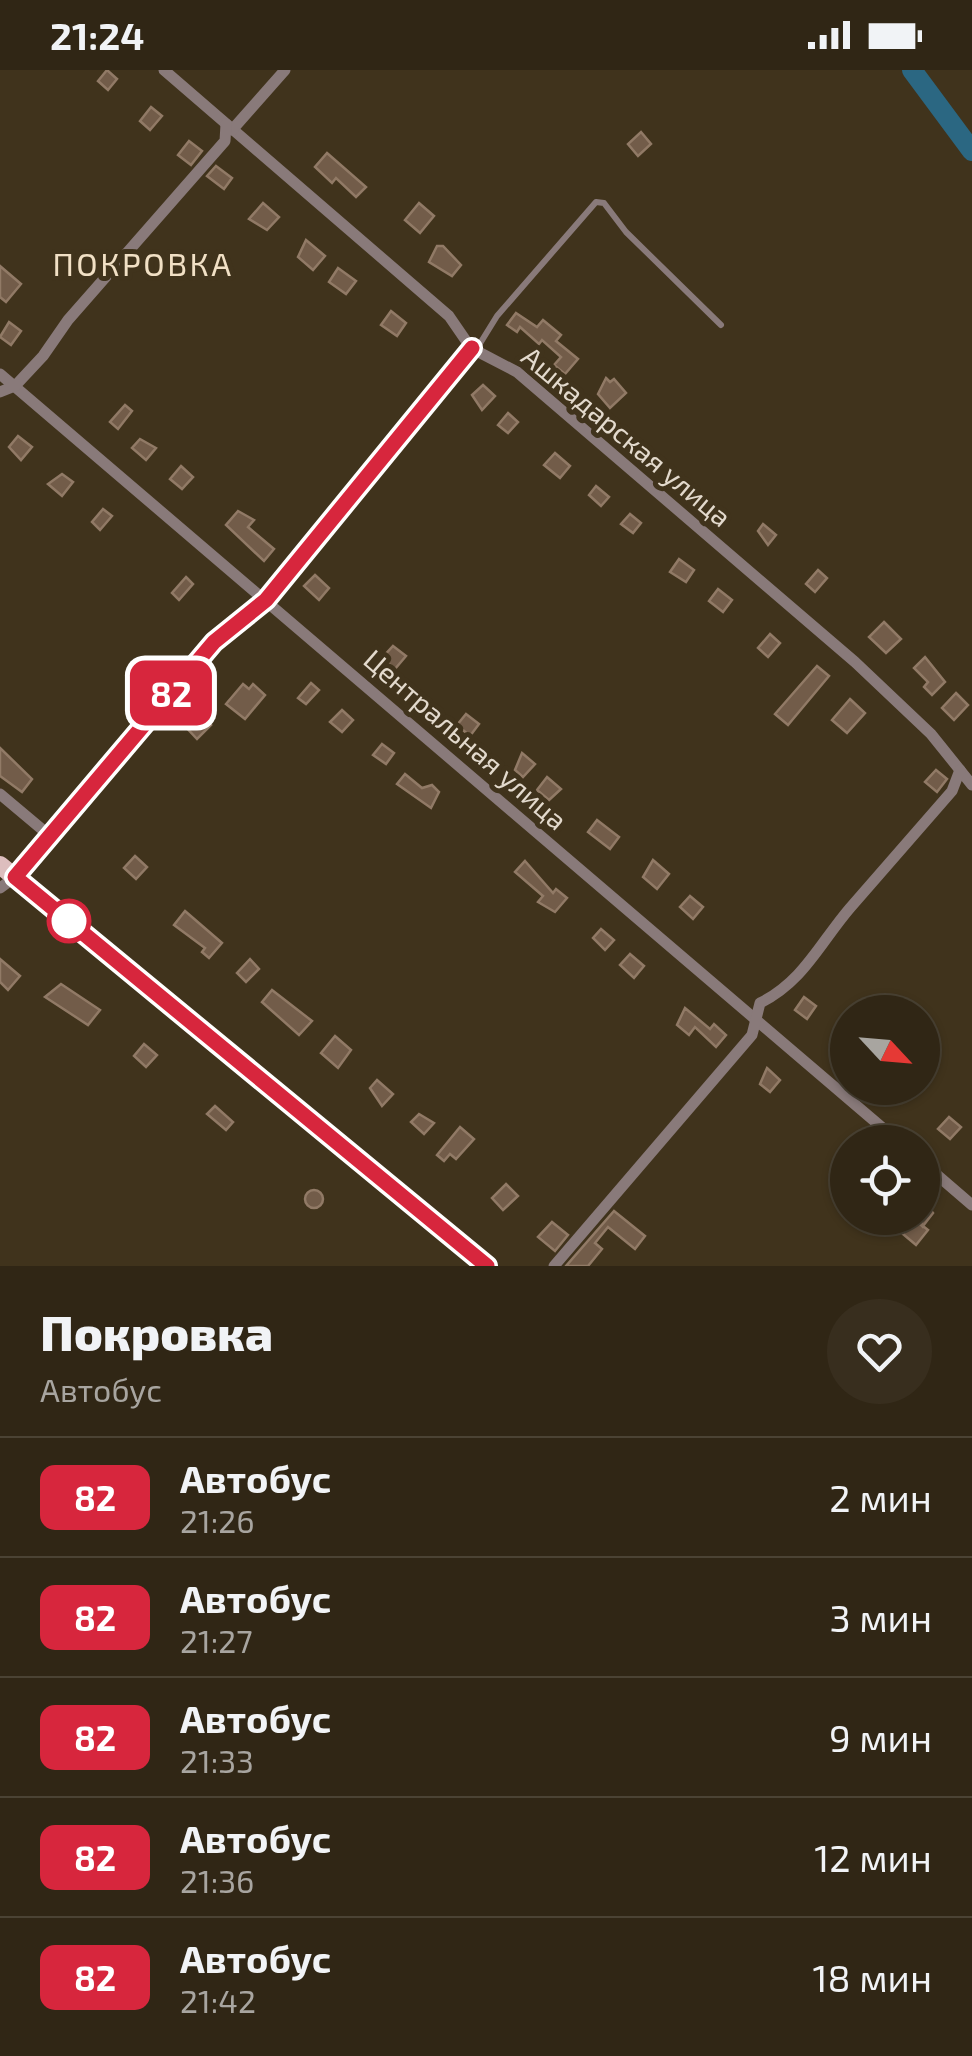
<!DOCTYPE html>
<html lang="ru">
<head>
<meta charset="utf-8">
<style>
  :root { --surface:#302615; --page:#382e1e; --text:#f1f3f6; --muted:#a8a5a0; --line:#4b4334 }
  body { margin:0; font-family:"Exo 2",sans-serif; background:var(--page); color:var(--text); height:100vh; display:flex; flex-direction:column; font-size:38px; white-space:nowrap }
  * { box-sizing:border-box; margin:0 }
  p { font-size:32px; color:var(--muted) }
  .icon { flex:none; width:55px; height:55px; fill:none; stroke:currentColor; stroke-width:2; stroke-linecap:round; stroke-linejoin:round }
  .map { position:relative; height:1196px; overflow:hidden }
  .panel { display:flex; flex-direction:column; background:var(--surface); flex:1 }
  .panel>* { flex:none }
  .badge { padding:0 20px; border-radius:15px; font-size:35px; line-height:65px }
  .needle { width:65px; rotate:116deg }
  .controls { position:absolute; left:830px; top:925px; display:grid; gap:20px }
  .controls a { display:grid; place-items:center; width:110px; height:110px; border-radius:50%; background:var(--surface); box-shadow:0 2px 8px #0004,0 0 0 2px var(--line); font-size:50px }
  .map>.badge { position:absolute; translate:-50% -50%; box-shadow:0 0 0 5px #fff }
  .round { display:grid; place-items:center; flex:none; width:105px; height:105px; border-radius:52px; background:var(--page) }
  .summary { display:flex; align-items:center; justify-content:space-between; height:170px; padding:0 40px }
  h1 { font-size:48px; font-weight:800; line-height:75px }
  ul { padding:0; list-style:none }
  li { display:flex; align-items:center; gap:30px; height:120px; padding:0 40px; border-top:2px solid var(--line) }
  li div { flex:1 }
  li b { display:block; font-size:38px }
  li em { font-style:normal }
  li .badge { min-width:110px; font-weight:700; text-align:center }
  .status { display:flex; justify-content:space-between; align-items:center; height:70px; padding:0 50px; background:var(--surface); direction:ltr }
  .status svg { height:28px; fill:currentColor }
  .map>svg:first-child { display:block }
</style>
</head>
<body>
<div class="status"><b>21:24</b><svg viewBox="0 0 49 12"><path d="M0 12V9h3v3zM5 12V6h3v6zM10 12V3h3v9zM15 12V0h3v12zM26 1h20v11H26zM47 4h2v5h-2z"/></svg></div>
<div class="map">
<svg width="972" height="1196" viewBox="0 0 972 1196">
  <rect width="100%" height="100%" fill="#40331c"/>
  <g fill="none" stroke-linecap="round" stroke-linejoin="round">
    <polyline stroke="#2b6782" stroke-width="20" points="912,0 972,81"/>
  </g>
  <g fill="#725c49" stroke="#917a66" stroke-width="2.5">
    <polygon points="107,0 117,9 108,20 98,11"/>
    <polygon points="151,37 162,46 150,60 140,51"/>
    <polygon points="641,62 651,74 638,86 628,74"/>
    <polygon points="189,71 202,81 191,95 178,85"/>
    <polygon points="327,83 366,117 356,127 336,108 332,113 315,97"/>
    <polygon points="216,96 232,108 224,119 207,106"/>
    <polygon points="263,133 279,147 267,160 249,149"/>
    <polygon points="419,133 434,146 420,163 405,150"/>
    <polygon points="306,170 325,186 313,200 298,187"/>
    <polygon points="437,176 443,176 461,195 452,206 429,192"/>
    <polygon points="0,196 21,214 6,232 0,227"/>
    <polygon points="338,198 356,211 346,224 329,212"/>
    <polygon points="391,241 406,253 397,266 381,255"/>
    <polygon points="516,243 537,257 543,250 561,265 556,271 578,289 565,304 554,295 561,287 542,270 539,274 520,257 517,262 507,255"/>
    <polygon points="9,252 21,261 11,275 0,267"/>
    <polygon points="606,308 610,312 614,309 626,323 610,338 598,324"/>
    <polygon points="483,315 495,326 482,340 472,325"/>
    <polygon points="125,335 132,341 118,359 110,352"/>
    <polygon points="508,343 518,352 508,363 498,355"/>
    <polygon points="18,366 32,377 21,390 9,377"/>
    <polygon points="140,369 156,378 146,390 132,378"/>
    <polygon points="555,383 570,396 560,408 544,395"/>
    <polygon points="181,396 193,407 182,419 170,409"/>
    <polygon points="62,404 73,412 62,426 48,414"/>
    <polygon points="596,416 609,427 601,436 589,425"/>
    <polygon points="103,439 112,446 100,460 92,452"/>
    <polygon points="238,441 254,450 248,457 274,479 264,491 226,455"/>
    <polygon points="630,444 641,453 633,463 621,454"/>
    <polygon points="763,454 776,465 768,475 758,461"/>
    <polygon points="679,489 694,500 686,512 670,502"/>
    <polygon points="818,500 827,508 815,522 806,514"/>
    <polygon points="315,505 329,518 319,530 304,516"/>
    <polygon points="186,507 193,514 179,530 172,523"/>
    <polygon points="718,519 732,530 723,542 709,531"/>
    <polygon points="884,552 901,569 886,583 869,567"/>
    <polygon points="770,564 780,573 768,587 758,578"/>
    <polygon points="393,576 406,586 395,599 382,588"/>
    <polygon points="925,587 945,612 932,625 924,617 928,612 914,598"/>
    <polygon points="817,596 829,606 788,655 775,644"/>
    <polygon points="311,613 319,620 306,634 298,628"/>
    <polygon points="243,614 249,619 253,614 265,625 245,649 226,634"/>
    <polygon points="956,623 968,635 954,650 942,638"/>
    <polygon points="850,629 865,643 847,663 832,650"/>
    <polygon points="342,640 353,650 342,662 330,652"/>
    <polygon points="197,641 211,655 197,669 183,654"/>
    <polygon points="466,644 479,654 470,666 457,655"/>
    <polygon points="382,674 394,683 386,694 373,685"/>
    <polygon points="0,678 32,709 22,722 0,706"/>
    <polygon points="522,683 535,694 523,707 515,700"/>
    <polygon points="936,700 947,709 937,722 925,712"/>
    <polygon points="405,704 422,718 432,715 439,722 431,738 397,714"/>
    <polygon points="547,707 561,719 549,730 537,720"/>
    <polygon points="597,750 619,767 610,779 588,762"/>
    <polygon points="135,786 147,797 136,809 124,798"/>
    <polygon points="653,790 669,804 657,819 643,807"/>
    <polygon points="525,791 553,823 556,819 567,828 555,842 538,832 543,826 515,802"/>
    <polygon points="690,826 703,837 693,849 680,837"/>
    <polygon points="185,841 222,873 209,888 202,882 205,878 174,855"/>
    <polygon points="601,859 614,870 605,880 593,868"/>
    <polygon points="630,884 644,896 634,908 620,895"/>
    <polygon points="0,889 20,906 8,920 0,912"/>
    <polygon points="250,889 259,899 246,912 237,903"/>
    <polygon points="61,914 100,940 88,955 45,927"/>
    <polygon points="272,920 312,951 299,965 262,932"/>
    <polygon points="804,927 816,936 807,949 795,940"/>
    <polygon points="685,938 710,959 714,954 726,965 716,977 695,957 689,965 677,955"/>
    <polygon points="335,966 351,980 338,998 321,983"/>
    <polygon points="144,974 157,985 146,997 134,986"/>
    <polygon points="767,998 780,1010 770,1022 760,1014"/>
    <polygon points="377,1010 393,1024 382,1036 370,1018"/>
    <polygon points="215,1036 233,1052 226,1060 207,1044"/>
    <polygon points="419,1044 434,1053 424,1064 411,1052"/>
    <polygon points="949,1047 961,1057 950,1069 938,1059"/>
    <polygon points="460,1057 474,1069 456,1089 450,1084 444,1091 437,1085"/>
    <polygon points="506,1114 518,1126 503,1140 492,1128"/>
    <circle cx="314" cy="1129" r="9"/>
    <polygon points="922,1129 933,1143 923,1156 928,1160 916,1175 903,1164 915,1149 922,1156"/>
    <polygon points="614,1141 645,1166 635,1179 608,1157 595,1173 602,1179 588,1196 566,1196"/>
    <polygon points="552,1152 568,1165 555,1181 538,1167"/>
  </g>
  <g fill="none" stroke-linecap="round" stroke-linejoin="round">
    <polyline stroke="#897a7a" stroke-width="6" points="476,280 497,246 596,132 604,133 626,162 721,255"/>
    <g stroke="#897a7a" stroke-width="11">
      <polyline points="164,0 449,246 471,278 517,302 855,592 931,664 972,715"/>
      <polyline points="232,60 285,0"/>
      <polyline points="0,304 899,1072"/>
      <polyline points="0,322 15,316 43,286 68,250 225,71 226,54"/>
      <polyline points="0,724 50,766"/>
      <polyline points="0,818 15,807 214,572 266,530 471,278"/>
      <polyline points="922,1092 972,1135"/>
      <path d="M 554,1196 L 752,965 L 760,933 C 803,912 820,873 850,838 C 884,799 918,760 952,721 L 960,700"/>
    </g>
    <polyline stroke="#ddbebe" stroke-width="18" points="0,795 487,1196"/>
  </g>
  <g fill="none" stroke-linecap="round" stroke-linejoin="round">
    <defs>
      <polyline id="line" points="472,278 266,530 214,572 15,807 487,1196"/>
    </defs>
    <use href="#line" stroke="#fff" stroke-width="22"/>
    <use href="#line" stroke="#d7263d" stroke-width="15"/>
  </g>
  <circle fill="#fff" stroke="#d7263d" stroke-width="5" cx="69" cy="851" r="20"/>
  <g text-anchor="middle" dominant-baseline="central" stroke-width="10" stroke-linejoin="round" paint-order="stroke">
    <g font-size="28" fill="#e3dacd" stroke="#40331c">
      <text transform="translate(627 366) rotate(40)">Ашкадарская улица</text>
      <text transform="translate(466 669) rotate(41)">Центральная улица</text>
    </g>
    <g font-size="32" letter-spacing="2.5" fill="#f1e0c5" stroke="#40331c">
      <text x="143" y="193">ПОКРОВКА</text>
    </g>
  </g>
</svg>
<div class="controls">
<a><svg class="needle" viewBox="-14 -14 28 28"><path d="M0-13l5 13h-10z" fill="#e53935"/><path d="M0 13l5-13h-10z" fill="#a8a5a0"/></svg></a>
<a><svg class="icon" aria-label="locate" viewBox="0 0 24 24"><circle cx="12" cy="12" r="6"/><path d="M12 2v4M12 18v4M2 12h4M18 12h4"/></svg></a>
</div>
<b class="badge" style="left:171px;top:623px;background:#d7263d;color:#fff">82</b>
</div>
<section class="panel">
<div class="summary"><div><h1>Покровка</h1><p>Автобус</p></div><a class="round"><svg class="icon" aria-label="heart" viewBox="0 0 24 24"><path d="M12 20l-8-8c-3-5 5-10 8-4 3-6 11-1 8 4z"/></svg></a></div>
<ul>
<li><span class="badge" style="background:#d7263d;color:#fff">82</span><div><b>Автобус</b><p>21:26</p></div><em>2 мин</em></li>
<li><span class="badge" style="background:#d7263d;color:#fff">82</span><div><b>Автобус</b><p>21:27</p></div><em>3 мин</em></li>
<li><span class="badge" style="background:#d7263d;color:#fff">82</span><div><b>Автобус</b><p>21:33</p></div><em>9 мин</em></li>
<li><span class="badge" style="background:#d7263d;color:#fff">82</span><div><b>Автобус</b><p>21:36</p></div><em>12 мин</em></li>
<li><span class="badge" style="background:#d7263d;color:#fff">82</span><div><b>Автобус</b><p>21:42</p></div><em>18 мин</em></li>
</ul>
</section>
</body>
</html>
